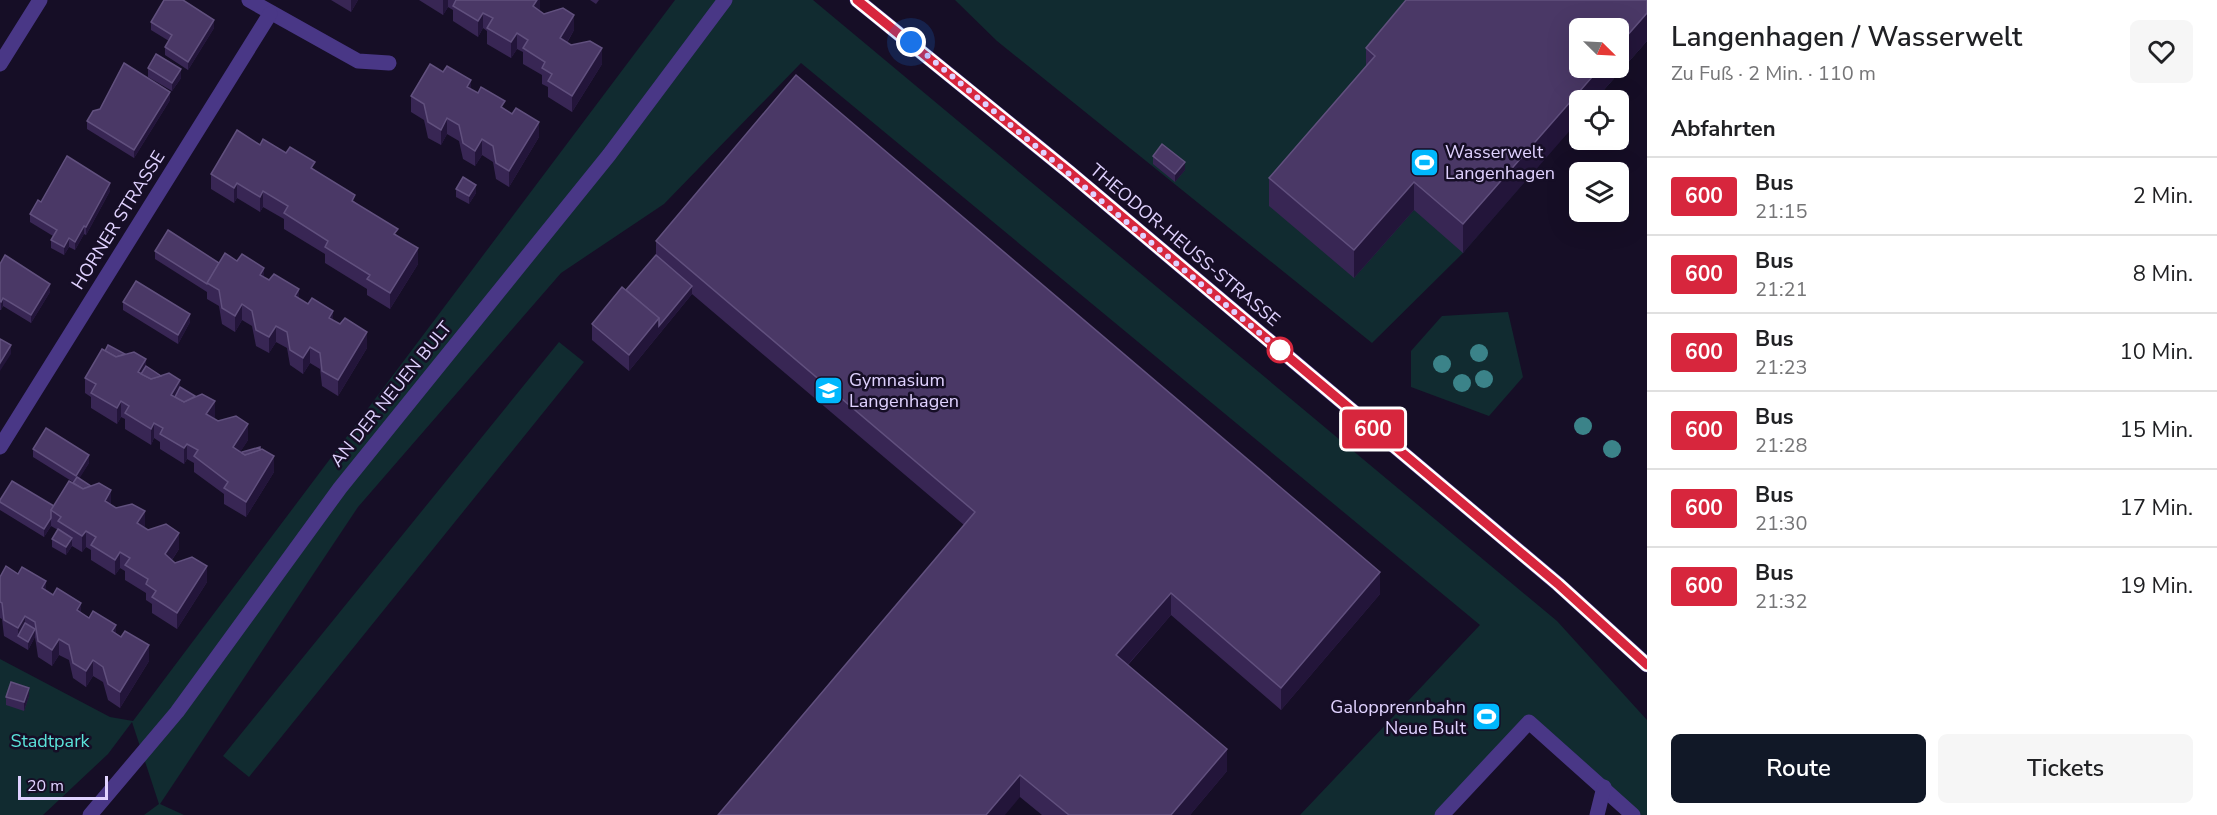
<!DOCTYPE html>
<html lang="de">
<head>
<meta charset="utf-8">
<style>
  :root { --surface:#fff; --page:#f6f6f6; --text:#202124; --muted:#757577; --line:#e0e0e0; --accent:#111827 }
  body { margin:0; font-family:"Nunito Sans",sans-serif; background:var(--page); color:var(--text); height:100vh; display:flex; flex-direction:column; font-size:22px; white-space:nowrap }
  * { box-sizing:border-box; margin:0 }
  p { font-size:20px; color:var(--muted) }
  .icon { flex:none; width:33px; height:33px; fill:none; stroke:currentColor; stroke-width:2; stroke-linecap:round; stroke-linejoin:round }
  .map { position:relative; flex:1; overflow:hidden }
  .drawer { display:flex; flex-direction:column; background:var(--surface); width:570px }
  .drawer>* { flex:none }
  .badge { padding:0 12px; border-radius:4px; font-size:21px; line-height:39px }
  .needle { width:39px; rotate:114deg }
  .controls { position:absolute; left:1569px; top:18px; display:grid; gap:12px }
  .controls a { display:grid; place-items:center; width:60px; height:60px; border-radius:9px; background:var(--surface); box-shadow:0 6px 24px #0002; font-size:30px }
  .scale { position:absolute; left:18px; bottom:15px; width:90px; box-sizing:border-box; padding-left:6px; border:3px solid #e0d2ff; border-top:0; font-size:16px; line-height:21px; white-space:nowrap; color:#e0d2ff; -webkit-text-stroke:4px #160e26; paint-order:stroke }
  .you { position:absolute; width:30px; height:30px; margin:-15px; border:4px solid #fff; border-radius:50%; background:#1a73e8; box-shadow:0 0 0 9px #1a73e833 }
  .map>.badge { position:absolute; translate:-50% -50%; box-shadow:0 0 0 3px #fff }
  h2 { padding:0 24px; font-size:22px; line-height:54px }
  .round { display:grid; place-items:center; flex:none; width:63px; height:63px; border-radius:9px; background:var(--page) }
  .overview { display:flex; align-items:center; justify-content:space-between; height:102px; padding:0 24px }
  h1 { font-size:28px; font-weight:600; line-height:45px }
  .action { display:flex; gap:12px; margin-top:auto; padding:12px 24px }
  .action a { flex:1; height:69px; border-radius:9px; background:var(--accent); color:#fff; font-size:24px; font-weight:600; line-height:69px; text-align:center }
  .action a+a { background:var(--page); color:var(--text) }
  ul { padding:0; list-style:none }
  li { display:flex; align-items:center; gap:18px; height:78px; padding:0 24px; border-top:2px solid var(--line) }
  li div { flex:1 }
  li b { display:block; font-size:22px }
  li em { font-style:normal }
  li .badge { min-width:66px; font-weight:700; text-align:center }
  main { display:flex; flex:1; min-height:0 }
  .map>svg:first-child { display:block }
</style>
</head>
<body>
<main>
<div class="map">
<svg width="1647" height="815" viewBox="0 0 1647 815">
  <rect width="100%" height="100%" fill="#160e26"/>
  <g fill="#112b30" fill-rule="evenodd">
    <polygon points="675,0 813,0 1557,621 1647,720 1647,815 1633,815 1529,722 1442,815 1300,815 1480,625 801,63 664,204 561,273 358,507 160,804 184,815 144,815 159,804 132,722 108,754 43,815 0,815 0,659 110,717 133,721"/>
    <path d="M 955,0 L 1647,0 L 1647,41 L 1595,100 L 1580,100 L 1579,119 L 1463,253 L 1372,343 L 997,41 ZM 1580,28 L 1618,28 L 1618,68 L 1580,68 Z"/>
    <polygon points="1508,312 1523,377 1489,416 1411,387 1411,351 1442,316"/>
    <polygon points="559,342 584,362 249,777 223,756"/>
  </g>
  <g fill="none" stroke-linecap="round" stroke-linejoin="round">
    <g stroke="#493786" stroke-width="15">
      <polyline points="90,815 177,712 340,488 609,155 725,0"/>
      <polyline points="1442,815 1529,722 1633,815"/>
      <polyline points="1597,815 1604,787"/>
    </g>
    <g stroke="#493786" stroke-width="15">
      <polyline points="249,0 358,61 389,63"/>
      <polyline points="0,64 40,0"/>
      <polyline points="0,447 270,14"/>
    </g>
    <polyline stroke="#493786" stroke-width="15" points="857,0 1069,172 1558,584 1647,665"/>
  </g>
  <g fill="#3b8389">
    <circle cx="1479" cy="353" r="9"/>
    <circle cx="1442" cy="364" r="9"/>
    <circle cx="1484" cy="379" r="9"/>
    <circle cx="1462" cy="383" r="9"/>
    <circle cx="1583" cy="426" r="9"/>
    <circle cx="1612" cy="449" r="9"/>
  </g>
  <g fill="#382654">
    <polygon points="331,0 358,0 351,12"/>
    <polygon points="419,0 540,0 540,11 574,30 567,43 602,64 572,112 548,97 548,87 542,84 542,75 523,64 523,52 517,49 511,58 487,44 487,31 483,28 478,37 453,21 453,10 448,7 443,15"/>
    <polygon points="590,0 599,0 596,4"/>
    <polygon points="1647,0 1647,41 1595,100 1580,100 1463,253 1414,210 1354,278 1269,206 1269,178 1366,66 1366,48"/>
    <polygon points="151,22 214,28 188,70 165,55 165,47 169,41 151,30"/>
    <polygon points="148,68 181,78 172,91 148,77"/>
    <polygon points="443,72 505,110 539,137 509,187 496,179 493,162 482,155 475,166 463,159 459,141 447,134 441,145 428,138 424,120 411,112 411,96"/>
    <polygon points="170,100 134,158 87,129 87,121"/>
    <polygon points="260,145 315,170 398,236 418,264 390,309 367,295 367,289 325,263 325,254 284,229 284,219 263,207 260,212 237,198 234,203 211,189 211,174"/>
    <polygon points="1153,156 1185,170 1175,182 1153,164"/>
    <polygon points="456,189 476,193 469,204 456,197"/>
    <polygon points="110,191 86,235 84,234 75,250 69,247 64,255 51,248 51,240 53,236 30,222 30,214 41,202"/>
    <polygon points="656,241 1380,594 1281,710 1171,615 1128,665 1227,771 1190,815 1042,815 1020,797 964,525 692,294 629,371 592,340 592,324 626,290 656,255"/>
    <polygon points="155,251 219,263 264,278 333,320 367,348 338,396 322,386 320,369 310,363 303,374 290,365 287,348 276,342 269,353 256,346 252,326 242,320 235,332 222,324 219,306 207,299 207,292 155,259"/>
    <polygon points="0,264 50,292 31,323 3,306 1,310 0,310"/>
    <polygon points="123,302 190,322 178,344 123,310"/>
    <polygon points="146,366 195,397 215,417 213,419 248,440 240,452 242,453 260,450 274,472 246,517 224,504 224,494 194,472 194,463 187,459 184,464 160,449 160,442 154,438 151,445 125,429 125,419 121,417 117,424 91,408 91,397 85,393 85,378"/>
    <polygon points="33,449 89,463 79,478 111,505 145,527 144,528 179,549 172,560 207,582 177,629 152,613 152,604 146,600 146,593 125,580 125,571 120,568 115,575 91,560 91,550 86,547 82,552 72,546 66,555 52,547 52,539 58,530 51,526 44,537 0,510 0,500 54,506 73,482 33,457"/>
    <polygon points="0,577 46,591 116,634 149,661 120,708 108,700 103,682 93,676 86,687 73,678 69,660 59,655 52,666 38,657 35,637 28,650 4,636 2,619 0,618"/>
    <polygon points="29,696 24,711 6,705 6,697"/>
  </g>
  <g fill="#23153a">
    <polygon points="351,0 358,0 351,12"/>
    <polygon points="443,0 448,0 448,7 443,15"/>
    <polygon points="537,0 540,0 540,10 533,22 533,6"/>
    <polygon points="483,13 483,28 478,37 478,21"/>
    <polygon points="1647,13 1647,41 1595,100 1580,100 1580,119 1463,253 1463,224 1600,68 1618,68 1618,46"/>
    <polygon points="574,15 574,30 560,54 560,38"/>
    <polygon points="214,20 214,28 188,70 188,62"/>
    <polygon points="517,33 517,49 511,58 511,42"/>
    <polygon points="602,48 602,64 572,112 572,96"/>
    <polygon points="181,69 181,78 172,91 172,83"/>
    <polygon points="471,80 471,96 467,87"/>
    <polygon points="170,92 170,100 134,158 134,150"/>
    <polygon points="447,118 447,134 441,145 441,130"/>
    <polygon points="539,122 539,137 509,187 509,171"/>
    <polygon points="482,139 482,155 475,166 475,151"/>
    <polygon points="1185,162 1185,170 1175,182 1175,174"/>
    <polygon points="1414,182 1414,210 1354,278 1354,250"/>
    <polygon points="110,183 110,191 86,235 86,227"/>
    <polygon points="237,183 237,198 234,203 234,188"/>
    <polygon points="476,185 476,193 469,204 469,196"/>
    <polygon points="263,191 263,207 260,212 260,197"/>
    <polygon points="84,226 84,234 75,250 75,242"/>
    <polygon points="69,238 69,247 64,255 64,247"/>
    <polygon points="418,248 418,264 390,309 390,293"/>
    <polygon points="264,268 264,284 260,275"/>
    <polygon points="50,284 50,292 31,323 31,315"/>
    <polygon points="692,286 692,294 629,371 629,355 659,318"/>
    <polygon points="299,289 299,305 295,296"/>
    <polygon points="3,298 3,306 1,310 1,302"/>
    <polygon points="242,304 242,320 235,332 235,316"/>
    <polygon points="333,311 333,326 329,318"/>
    <polygon points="190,314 190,322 178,344 178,335"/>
    <polygon points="276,326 276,342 269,353 269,337"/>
    <polygon points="367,332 367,348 338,396 338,380"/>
    <polygon points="11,345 11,354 0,371 0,363"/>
    <polygon points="310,347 310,363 303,374 303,358"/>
    <polygon points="146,359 146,374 142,382 138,372"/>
    <polygon points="180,380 180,395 175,404 171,395"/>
    <polygon points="121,401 121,417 117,424 117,408"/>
    <polygon points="215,401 215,417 206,429 206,414"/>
    <polygon points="154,423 154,438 151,445 151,429"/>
    <polygon points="248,424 248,440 233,463 233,447"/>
    <polygon points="187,444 187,459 184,464 184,448"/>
    <polygon points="89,455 89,463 76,484 76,476"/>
    <polygon points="274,456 274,472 246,517 246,502"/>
    <polygon points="111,490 111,506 105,501"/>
    <polygon points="145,511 145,527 137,539 137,523"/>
    <polygon points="51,518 51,526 44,537 44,529"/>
    <polygon points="86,531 86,547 82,552 82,536"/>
    <polygon points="179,533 179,549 165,570 165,554"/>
    <polygon points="72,538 72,546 66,555 66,547"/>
    <polygon points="120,552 120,568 115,575 115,560"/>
    <polygon points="207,566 207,582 177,629 177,613"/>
    <polygon points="1380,572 1380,594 1281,710 1281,688"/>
    <polygon points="46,581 46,597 42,588"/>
    <polygon points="1171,593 1171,615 1116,678 1116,655"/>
    <polygon points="81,603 81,619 77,610"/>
    <polygon points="25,616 25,631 18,636 18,628"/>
    <polygon points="116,625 116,640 112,631"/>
    <polygon points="35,629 35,637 28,650 28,642"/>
    <polygon points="59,639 59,655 52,666 52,650"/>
    <polygon points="149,645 149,661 120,708 120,692"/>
    <polygon points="93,660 93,676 86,687 86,671"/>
    <polygon points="29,688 29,696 24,711 24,702"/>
    <polygon points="1227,749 1227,771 1190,815 1171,815"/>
    <polygon points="1020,775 1020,797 1005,815 986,815"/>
  </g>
  <g fill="#4a3866" stroke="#61507e" stroke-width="1.5">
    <polygon points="164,0 183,0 214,20 188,62 165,47 172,35 151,22"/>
    <polygon points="456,0 537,0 533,6 544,14 563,8 574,15 560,38 571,45 590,41 602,48 572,96 548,81 552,74 542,68 545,62 523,48 528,40 517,33 511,42 487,28 493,18 483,13 478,21 453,6"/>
    <polygon points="1406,0 1647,0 1647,13 1618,46 1618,28 1580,28 1580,68 1600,68 1463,224 1414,182 1354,250 1269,178 1375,56 1366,48"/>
    <polygon points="156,54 181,69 172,83 148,68"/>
    <polygon points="124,63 170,92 134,150 87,121 93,111 100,109"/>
    <polygon points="430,64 443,72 447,66 471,80 467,87 478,93 481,87 505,101 501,107 512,114 516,108 539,122 509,171 496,163 493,146 482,139 475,151 463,143 459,125 447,118 441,130 428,122 424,104 411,96"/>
    <polygon points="796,75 1380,572 1281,688 1171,593 1116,655 1227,749 1171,815 1069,815 1020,775 986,815 718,815 975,512 656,241"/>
    <polygon points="237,130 260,145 263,139 286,153 290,147 315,162 311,168 355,195 352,201 398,229 394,234 418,248 390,293 367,279 370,275 325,247 328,241 284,213 288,206 263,191 260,197 237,183 234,188 211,174"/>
    <polygon points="1162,144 1185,162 1175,174 1153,156"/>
    <polygon points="67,156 110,183 86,227 84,226 75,242 69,238 64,247 51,240 57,230 30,214 38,200 41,202"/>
    <polygon points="463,177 476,185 469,196 456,189"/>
    <polygon points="168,230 219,263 207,284 155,251"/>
    <polygon points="225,253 237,261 242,254 264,268 260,275 269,280 274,274 299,289 295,296 308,304 312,298 333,311 329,318 340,324 345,318 367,332 338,380 322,371 320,353 310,347 303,358 290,350 287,332 276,326 269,337 256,330 252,311 242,304 235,316 222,308 219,290 207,283"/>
    <polygon points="5,255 50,284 31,315 3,298 1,302 0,301 0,264"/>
    <polygon points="656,255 692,286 659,326 659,318 626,290"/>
    <polygon points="136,281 190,314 178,335 123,302"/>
    <polygon points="622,287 659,318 629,355 592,324"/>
    <polygon points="0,339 11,345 0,363"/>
    <polygon points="108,345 125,354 116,357 105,351"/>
    <polygon points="102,349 116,357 134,352 146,359 138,372 151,379 169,373 180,380 171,395 184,402 202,394 215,401 206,414 218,421 236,416 248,424 233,447 245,455 262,449 274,456 246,502 224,488 228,482 194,456 198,450 187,444 184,448 160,434 163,428 154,423 151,429 125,413 129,406 121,401 117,408 91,393 96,384 85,378"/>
    <polygon points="146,366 161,376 151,379 141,374"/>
    <polygon points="180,387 195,396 194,397 184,402 175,397"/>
    <polygon points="46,428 89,455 76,476 33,449"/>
    <polygon points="260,447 260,450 245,455 242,453 242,452"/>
    <polygon points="77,477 91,486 83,489 73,483"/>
    <polygon points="12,481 54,506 51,510 51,518 44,529 0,502 0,500"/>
    <polygon points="69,481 83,489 99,483 111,490 105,501 116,508 132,504 145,511 137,523 148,530 166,524 179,533 165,554 175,563 192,557 207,566 177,613 152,597 156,591 146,584 148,579 125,565 130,558 120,552 115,560 91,545 96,537 86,531 82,536 58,521 61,517 51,510"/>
    <polygon points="58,529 72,538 66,547 52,539"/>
    <polygon points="6,566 18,574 22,567 46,581 42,588 53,595 57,588 81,603 77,610 89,618 93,611 116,625 112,631 121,637 125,631 149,645 120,692 108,684 103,667 93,660 86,671 73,663 69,645 59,639 52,650 38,641 35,622 25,616 18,628 4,620 2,603 0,602 0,577"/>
    <polygon points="25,623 35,629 28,642 18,636"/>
    <polygon points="11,682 29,688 24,702 6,697"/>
  </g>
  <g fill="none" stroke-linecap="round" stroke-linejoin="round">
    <defs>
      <polyline id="line" points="857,0 1069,172 1558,584 1647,665"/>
    </defs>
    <use href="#line" stroke="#fff" stroke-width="14"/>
    <use href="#line" stroke="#d7263d" stroke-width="9"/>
    <polyline stroke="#e0d2ff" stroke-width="6" stroke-dasharray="0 10.8" points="911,42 1287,356 1280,350"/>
  </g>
  <defs>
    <symbol id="stadium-square" viewBox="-11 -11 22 22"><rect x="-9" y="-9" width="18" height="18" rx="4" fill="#00b7fd" stroke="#160e26"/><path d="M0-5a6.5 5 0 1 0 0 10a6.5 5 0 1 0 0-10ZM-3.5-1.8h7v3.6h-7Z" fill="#fff"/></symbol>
    <symbol id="school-square" viewBox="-11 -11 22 22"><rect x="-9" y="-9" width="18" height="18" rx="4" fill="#00b7fd" stroke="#160e26"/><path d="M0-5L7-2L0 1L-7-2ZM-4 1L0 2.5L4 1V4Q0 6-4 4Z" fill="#fff"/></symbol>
  </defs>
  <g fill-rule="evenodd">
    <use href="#stadium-square" x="1408" y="146" width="33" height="33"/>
    <use href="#school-square" x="812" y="374" width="33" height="33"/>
    <use href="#stadium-square" x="1470" y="700" width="33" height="33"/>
  </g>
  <circle fill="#fff" stroke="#d7263d" stroke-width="3" cx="1280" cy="350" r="12"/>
  <g text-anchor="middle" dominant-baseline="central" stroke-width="5" stroke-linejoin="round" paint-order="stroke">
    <g font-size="18" fill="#e0d2ff" stroke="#160e26" text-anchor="start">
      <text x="1445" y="152">Wasserwelt<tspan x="1445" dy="21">Langenhagen</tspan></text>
      <text x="849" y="380">Gymnasium<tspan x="849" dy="21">Langenhagen</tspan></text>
      <text x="1466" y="707" text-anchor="end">Galopprennbahn<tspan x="1466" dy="21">Neue Bult</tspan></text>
    </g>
    <g font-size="18" fill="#e0d2ff" stroke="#160e26">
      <text transform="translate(118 220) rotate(-58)">HORNER STRASSE</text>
      <text transform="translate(1185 245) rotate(40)">THEODOR-HEUSS-STRASSE</text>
      <text transform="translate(391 394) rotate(-51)">AN DER NEUEN BULT</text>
    </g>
    <g font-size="18" fill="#5ae3da" stroke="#160e26">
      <text x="50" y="741">Stadtpark</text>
    </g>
  </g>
</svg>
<div class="controls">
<a><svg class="needle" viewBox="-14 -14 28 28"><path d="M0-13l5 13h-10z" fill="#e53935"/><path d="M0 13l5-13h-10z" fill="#757577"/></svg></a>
<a><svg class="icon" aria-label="locate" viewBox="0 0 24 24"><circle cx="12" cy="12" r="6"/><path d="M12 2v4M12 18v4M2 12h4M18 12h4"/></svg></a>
<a><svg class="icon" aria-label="layers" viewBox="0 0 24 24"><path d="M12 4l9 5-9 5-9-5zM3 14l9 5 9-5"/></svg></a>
</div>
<div class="scale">20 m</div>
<div class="you" style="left:911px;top:42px"></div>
<b class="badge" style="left:1373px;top:429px;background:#d7263d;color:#fff">600</b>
</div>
<section class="drawer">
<div class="overview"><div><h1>Langenhagen / Wasserwelt</h1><p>Zu Fuß · 2 Min. · 110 m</p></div><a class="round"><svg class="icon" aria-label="heart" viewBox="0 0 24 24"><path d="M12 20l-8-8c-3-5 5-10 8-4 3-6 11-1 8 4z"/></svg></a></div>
<h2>Abfahrten</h2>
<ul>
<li><span class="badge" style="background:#d7263d;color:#fff">600</span><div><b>Bus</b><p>21:15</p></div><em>2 Min.</em></li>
<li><span class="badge" style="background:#d7263d;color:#fff">600</span><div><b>Bus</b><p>21:21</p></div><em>8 Min.</em></li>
<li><span class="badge" style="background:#d7263d;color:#fff">600</span><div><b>Bus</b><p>21:23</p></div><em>10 Min.</em></li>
<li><span class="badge" style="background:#d7263d;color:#fff">600</span><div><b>Bus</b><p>21:28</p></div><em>15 Min.</em></li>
<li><span class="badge" style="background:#d7263d;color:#fff">600</span><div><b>Bus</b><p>21:30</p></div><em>17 Min.</em></li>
<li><span class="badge" style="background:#d7263d;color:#fff">600</span><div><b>Bus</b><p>21:32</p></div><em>19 Min.</em></li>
</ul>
<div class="action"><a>Route</a><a>Tickets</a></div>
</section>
</main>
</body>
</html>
